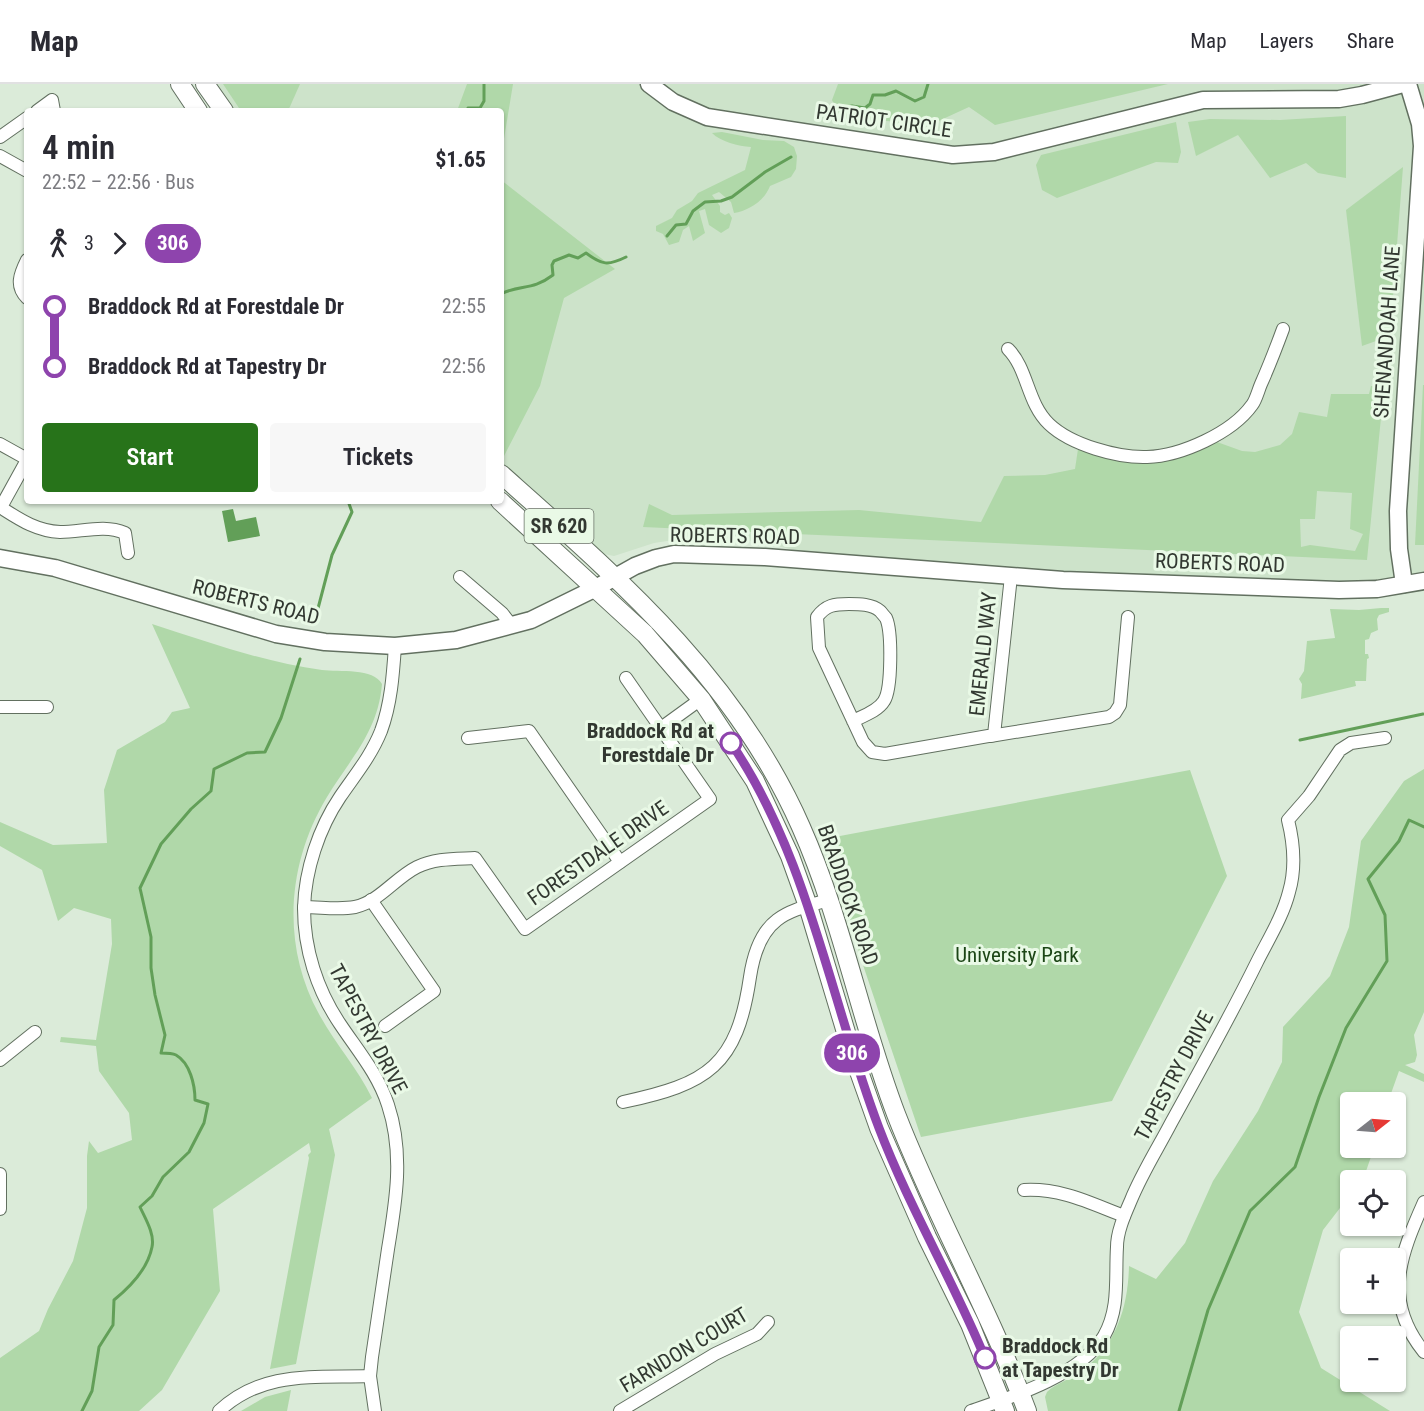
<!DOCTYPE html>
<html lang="en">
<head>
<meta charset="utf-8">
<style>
  :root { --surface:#fff; --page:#f7f7f7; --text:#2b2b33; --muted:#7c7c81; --line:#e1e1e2; --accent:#27731a }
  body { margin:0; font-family:"Roboto Condensed",sans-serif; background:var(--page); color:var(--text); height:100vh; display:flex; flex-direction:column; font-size:22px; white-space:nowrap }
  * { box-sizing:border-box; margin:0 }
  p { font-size:20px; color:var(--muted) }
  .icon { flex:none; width:33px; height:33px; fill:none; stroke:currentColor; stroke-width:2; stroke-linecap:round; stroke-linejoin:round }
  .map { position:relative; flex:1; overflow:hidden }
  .details { position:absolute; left:24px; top:24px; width:480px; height:396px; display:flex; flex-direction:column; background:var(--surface); border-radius:6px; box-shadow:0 2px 4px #0004 }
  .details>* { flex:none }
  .badge { padding:0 12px; border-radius:20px; font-size:21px; line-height:39px }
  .needle { width:39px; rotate:73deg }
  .tools { position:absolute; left:1340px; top:1008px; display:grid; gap:12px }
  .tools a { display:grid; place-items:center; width:66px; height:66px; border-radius:6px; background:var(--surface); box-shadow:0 2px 4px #0004; font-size:30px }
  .map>.badge { position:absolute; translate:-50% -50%; box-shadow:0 0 0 3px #fff }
  .legs { display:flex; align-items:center; gap:9px; height:66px; padding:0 18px; font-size:20px }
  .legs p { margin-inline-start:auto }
  .overview { display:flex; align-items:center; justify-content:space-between; height:102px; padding:0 18px }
  h1 { font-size:33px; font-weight:600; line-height:45px }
  .cta { display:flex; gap:12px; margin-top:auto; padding:12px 18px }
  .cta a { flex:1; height:69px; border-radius:6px; background:var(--accent); color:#fff; font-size:24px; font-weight:600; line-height:69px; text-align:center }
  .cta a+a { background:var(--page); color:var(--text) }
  ul { padding:0 18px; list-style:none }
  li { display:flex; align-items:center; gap:21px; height:60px; font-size:22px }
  li i { display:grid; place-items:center; width:9px; height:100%; margin:0 8px; background:currentColor }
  li i::after { content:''; width:15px; height:15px; margin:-8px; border:4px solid; border-radius:50%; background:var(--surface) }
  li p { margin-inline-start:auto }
  li:first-child i { background:linear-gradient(#0000 50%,currentColor 0) }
  li:last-child i { background:linear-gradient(currentColor 50%,#0000 0) }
  header { display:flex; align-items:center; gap:36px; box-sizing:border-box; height:84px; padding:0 30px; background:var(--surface); border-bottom:2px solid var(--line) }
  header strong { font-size:28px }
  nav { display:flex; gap:33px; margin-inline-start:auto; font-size:21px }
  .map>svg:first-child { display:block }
</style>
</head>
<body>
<header>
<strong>Map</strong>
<nav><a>Map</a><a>Layers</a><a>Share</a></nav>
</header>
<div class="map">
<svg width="1424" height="1327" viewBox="0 0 1424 1327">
  <rect width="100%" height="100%" fill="#dbebd9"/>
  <polygon fill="#cde3ca" points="214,0 1424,0 1424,488 1374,497 1338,498 1242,493 1116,495 806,469 757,457 687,454 654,459 614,472 599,469 501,379 501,27 232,27"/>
  <g fill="#b0d8a9" fill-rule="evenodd">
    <polygon points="223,0 300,0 288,27 241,27"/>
    <polygon points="467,0 513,0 501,73 501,27 457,27"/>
    <polygon points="838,0 1168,0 995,41 969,23 932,40 841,34 832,16"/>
    <polygon points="1346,32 1346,94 1318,89 1306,79 1270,94 1238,51 1196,72 1188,38 1210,35 1280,36"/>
    <polygon points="1176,38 1181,68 1178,79 1156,78 1057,114 1042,106 1036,81 1041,71"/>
    <path d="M 722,48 L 763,56 L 784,57 L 794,63 L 797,72 L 796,85 L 791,93 L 770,102 C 765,116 749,127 734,129 L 731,118 L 719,108 L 712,111 L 720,122 L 720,128 L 725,131 L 729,129 L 732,134 L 729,144 L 721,149 L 709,141 L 705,125 L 699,127 L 705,149 L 693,157 L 689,142 L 683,146 L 679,158 L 669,161 L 663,150 L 656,147 L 656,142 L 672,134 L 677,126 L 692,117 L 698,109 L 745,86 L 751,63 C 738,62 721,58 712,49 Z"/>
    <polygon points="1403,83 1390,252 1362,262 1346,126"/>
    <polygon points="501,96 615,185 564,214 540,302 504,372 501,368"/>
    <polygon points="1423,301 1424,301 1424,461 1415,461"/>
    <path d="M 1371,302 L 1384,303 L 1367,476 L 643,443 L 649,420 L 672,431 L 859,426 L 981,438 L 1004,392 L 1045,391 L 1075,385 L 1078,365 C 1134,387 1162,381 1217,358 L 1242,367 L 1255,368 L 1280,361 L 1292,350 L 1299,328 L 1327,333 L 1331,310 L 1369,310 ZM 1317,407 L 1352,409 L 1350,445 L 1363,450 L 1355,467 L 1310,461 L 1301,463 L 1300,435 L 1315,435 Z"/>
    <polygon points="1381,524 1389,524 1389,528 1379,531 1377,535 1378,546 1371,549 1369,555 1365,556 1365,570 1368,570 1369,574 1367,575 1366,597 1355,597 1356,602 1301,615 1302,600 1299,595 1304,587 1307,557 1335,554 1330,525 1359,526"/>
    <path d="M 152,540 C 208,558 263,578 322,586 C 339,588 374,584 382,600 C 378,648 350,675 327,713 C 287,779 281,861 319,930 C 335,960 357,983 372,1014 L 329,1045 L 335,1071 L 296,1280 L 270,1285 L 309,1074 L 308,1071 L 311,1068 L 309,1059 L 213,1125 L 220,1207 L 162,1306 L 139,1327 L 0,1327 L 0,1274 L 39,1247 L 48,1225 L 73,1177 L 87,1124 L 87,1072 L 89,1057 L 98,1069 L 132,1056 L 129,1029 L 99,987 L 96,962 L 60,958 L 61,953 L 96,956 L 112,860 L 111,835 L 74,824 L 58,837 L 42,786 L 0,762 L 0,738 L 53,761 L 107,759 L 104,706 L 117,666 L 165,638 L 172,628 L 190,624 Z"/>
    <path d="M 1424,685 L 1424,928 L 1414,951 L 1417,971 L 1415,978 L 1405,981 L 1424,990 L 1424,998 L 1399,987 L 1388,1018 L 1350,1018 L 1350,1064 L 1374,1064 L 1364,1093 L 1362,1096 L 1350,1096 L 1350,1111 L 1323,1146 L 1299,1228 L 1321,1284 L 1390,1327 L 1048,1327 L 1045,1313 L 1047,1308 C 1056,1299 1072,1295 1083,1286 C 1117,1260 1128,1222 1129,1182 L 1156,1195 L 1185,1159 L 1213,1097 L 1258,1027 L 1282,978 L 1283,943 L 1330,892 L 1349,843 L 1361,757 L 1404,697 Z"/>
    <polygon points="1190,686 1227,792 1112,1017 921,1053 861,875 836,789 824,755"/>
    <polygon points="291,1306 287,1327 241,1327 265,1313"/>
  </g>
  <polygon fill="#629f58" points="233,425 236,437 256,433 260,452 228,458 222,427"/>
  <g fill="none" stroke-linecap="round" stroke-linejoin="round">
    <g stroke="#629f58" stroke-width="3">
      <polyline points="837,25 852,22 865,24 870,20 873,11 885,11 896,7 915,17 924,13 928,0"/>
      <polyline points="467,27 468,24 480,24 484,17 484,0"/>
      <polyline points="667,152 676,141 686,140 693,127 705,118 721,117 732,113 765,88 791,73"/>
      <path d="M 501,210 C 520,200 532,207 553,191 L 552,181 L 554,177 L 569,171 L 578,174 L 586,169 C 602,181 608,182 626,173"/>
      <polyline points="316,532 332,471 352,428 348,417"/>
      <polyline points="1300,656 1423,630"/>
      <path d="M 82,1327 L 92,1307 L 99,1263 L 113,1241 L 114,1216 C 130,1203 148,1184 152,1163 C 155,1150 145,1134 140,1123 L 152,1112 L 163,1093 L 189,1068 L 204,1039 L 208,1020 L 195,1016 C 195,1001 190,979 176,971 C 172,969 165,969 161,969 L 165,951 L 155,911 L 151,884 L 151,853 L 140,804 L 161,760 L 191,725 L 211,707 L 214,685 L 247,669 L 265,668 L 281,634 L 300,575"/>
      <polyline points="1179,1327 1208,1226 1250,1127 1295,1083 1319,1013 1346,944 1387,877 1385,831 1368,795 1399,757 1409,736 1424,743"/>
    </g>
    <defs>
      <g id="street">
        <polyline points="37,27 52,16 54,27"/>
        <polyline points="0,53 27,34"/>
        <polyline points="0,72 27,87"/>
        <path d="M 27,176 C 20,190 15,202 27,214"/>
        <path d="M 1008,265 C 1028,285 1027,319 1049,340 C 1071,361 1118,374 1147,373 C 1181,372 1232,349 1252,321 C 1256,316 1258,307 1261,300 C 1269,282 1276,264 1283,245"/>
        <polyline points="0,360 27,375"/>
        <path d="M 0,423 C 19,435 36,447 60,448 C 82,448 104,440 125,449 L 128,469"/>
        <polyline points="1,423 27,376"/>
        <polyline points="460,493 502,529 512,542"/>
        <polyline points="0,623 47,623"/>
        <path d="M 853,637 C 863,632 878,627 884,617 C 892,605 892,547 886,534 C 884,532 882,529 880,527 C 872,520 859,520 849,520 C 834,520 826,521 817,533 L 819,564 L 863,658 L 872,668 L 885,670 L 994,651 L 1011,492"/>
        <polyline points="661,644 701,615"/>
        <polyline points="990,652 1109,633 1115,629 1120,621 1128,533"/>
        <polyline points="468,654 529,647 620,778"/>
        <polyline points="371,816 434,907 385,942"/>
        <path d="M 304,823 C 321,823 339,826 355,823 C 379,818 395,794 417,783 C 435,774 455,775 475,774 L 525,845 L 710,715 L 626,594"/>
        <polyline points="0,976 35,948"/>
        <path d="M 623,1018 C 708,1000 737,982 750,893 C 753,873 760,849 777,836 C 791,825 812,821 828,816"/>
        <polyline points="0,1090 0,1125"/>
        <path d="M 1024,1106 C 1061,1104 1090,1119 1124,1132"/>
        <path d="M 1424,1118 C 1400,1172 1382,1216 1424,1268"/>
        <path d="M 219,1327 C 263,1286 314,1294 370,1292"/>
        <path d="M 375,1327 L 370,1292 L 372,1273 C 377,1237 383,1201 388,1165 C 396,1117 404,1069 388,1021 C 378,990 358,967 340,940 C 317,906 304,865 304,824 C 305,786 319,744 340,713 C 355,691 371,672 381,647 C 391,620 393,591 395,562"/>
        <polyline points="620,1327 715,1270 757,1250 768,1238"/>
        <path d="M 971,1327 C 1012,1313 1081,1291 1104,1252 C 1120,1224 1115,1194 1117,1163 C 1117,1147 1125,1130 1131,1116 C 1142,1089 1158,1064 1171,1039 C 1200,986 1230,933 1257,878 C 1268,856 1283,832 1289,808 C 1296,784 1294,760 1288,736 L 1309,712 L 1340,666 L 1351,659 L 1385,654"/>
      </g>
      <g id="secondary">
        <polyline points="649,0 673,18 707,33 953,71 994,68 1203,16 1339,15 1362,11 1403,0"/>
        <polyline points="0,474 55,484 276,550 325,558 395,562 456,556 531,536 594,505 635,482 656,474 674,470 765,473 1063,496 1339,506 1377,505 1424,497"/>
        <polyline points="1404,500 1399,465 1398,427 1422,62 1420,40 1408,0"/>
      </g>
      <g id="primary">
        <polyline points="180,0 198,27"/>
        <polyline points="205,0 224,27"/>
        <path d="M 501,390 C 619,495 736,595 801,743 C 842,835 860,936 896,1030 C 935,1131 989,1225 1027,1327"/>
        <polyline points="500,417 645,550 701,615 755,697 790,772 808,822 851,965 879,1044 927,1153 970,1240 1005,1327"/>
      </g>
    </defs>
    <use href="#street" stroke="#627060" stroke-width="14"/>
    <use href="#secondary" stroke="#627060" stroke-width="19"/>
    <use href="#primary" stroke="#627060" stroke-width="20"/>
    <use href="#street" stroke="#fff" stroke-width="12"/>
    <use href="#secondary" stroke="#fff" stroke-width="16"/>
    <use href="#primary" stroke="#fff" stroke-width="18"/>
  </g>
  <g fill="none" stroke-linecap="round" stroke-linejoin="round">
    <defs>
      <path id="line-1" d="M 731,659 C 809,774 830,916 879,1044 C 909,1123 953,1196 985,1274"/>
    </defs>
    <use href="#line-1" stroke="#fff" stroke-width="14"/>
    <use href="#line-1" stroke="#8e44ad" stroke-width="9"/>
  </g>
  <g fill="#fff" stroke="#8e44ad" stroke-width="3">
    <circle cx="731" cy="659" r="10"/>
    <circle cx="985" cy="1274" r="10"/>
  </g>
  <g text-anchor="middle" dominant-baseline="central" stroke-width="6" stroke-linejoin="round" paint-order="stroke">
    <rect fill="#e9f9e6" stroke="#697267" stroke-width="1.5" x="524.5" y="425" width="69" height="34" rx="4.5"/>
    <g font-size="20" font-weight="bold" fill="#323831">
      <text x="559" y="442">SR 620</text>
    </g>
    <g font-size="21" fill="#323831" stroke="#e9f9e6">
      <text transform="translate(884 37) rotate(8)">PATRIOT CIRCLE</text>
      <text transform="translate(1387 248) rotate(-86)">SHENANDOAH LANE</text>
      <text transform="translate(735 452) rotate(1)">ROBERTS ROAD</text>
      <text transform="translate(1220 479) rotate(2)">ROBERTS ROAD</text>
      <text transform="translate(256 518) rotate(14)">ROBERTS ROAD</text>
      <text transform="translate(983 570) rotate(-84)">EMERALD WAY</text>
      <text transform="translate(598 769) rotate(-35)">FORESTDALE DRIVE</text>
      <text transform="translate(848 811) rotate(71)">BRADDOCK ROAD</text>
      <text transform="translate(368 945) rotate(62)">TAPESTRY DRIVE</text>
      <text transform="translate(1174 992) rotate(-62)">TAPESTRY DRIVE</text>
      <text transform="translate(684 1266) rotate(-31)">FARNDON COURT</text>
    </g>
    <g font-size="21" font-weight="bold" fill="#323831" stroke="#e9f9e6" text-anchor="end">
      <text x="714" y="647">Braddock Rd at<tspan x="714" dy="24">Forestdale Dr</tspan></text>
      <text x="1002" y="1262" text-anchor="start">Braddock Rd<tspan x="1002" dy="24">at Tapestry Dr</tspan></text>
    </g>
    <g font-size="21" fill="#1c4616" stroke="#e9f9e6">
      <text x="1017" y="871">University Park</text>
    </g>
  </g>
</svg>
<div class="tools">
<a><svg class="needle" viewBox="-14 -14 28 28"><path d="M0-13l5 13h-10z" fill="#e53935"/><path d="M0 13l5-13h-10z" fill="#7c7c81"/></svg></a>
<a><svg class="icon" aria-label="locate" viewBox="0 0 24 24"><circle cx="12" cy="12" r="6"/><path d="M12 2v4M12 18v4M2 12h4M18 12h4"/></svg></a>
<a>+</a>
<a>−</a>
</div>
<b class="badge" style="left:852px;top:969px;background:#8e44ad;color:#fff">306</b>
<section class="details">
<div class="overview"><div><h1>4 min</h1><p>22:52 – 22:56 · Bus</p></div><b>$1.65</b></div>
<div class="legs"><svg class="icon" aria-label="walk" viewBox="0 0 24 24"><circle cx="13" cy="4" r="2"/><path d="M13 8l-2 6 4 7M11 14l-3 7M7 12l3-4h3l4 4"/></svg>3<svg class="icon" aria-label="forward" viewBox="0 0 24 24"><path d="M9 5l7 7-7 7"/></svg><b class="badge" style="background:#8e44ad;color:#fff">306</b></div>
<ul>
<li><i style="color:#8e44ad"></i><b>Braddock Rd at Forestdale Dr</b><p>22:55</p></li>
<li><i style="color:#8e44ad"></i><b>Braddock Rd at Tapestry Dr</b><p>22:56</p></li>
</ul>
<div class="cta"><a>Start</a><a>Tickets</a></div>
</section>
</div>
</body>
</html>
